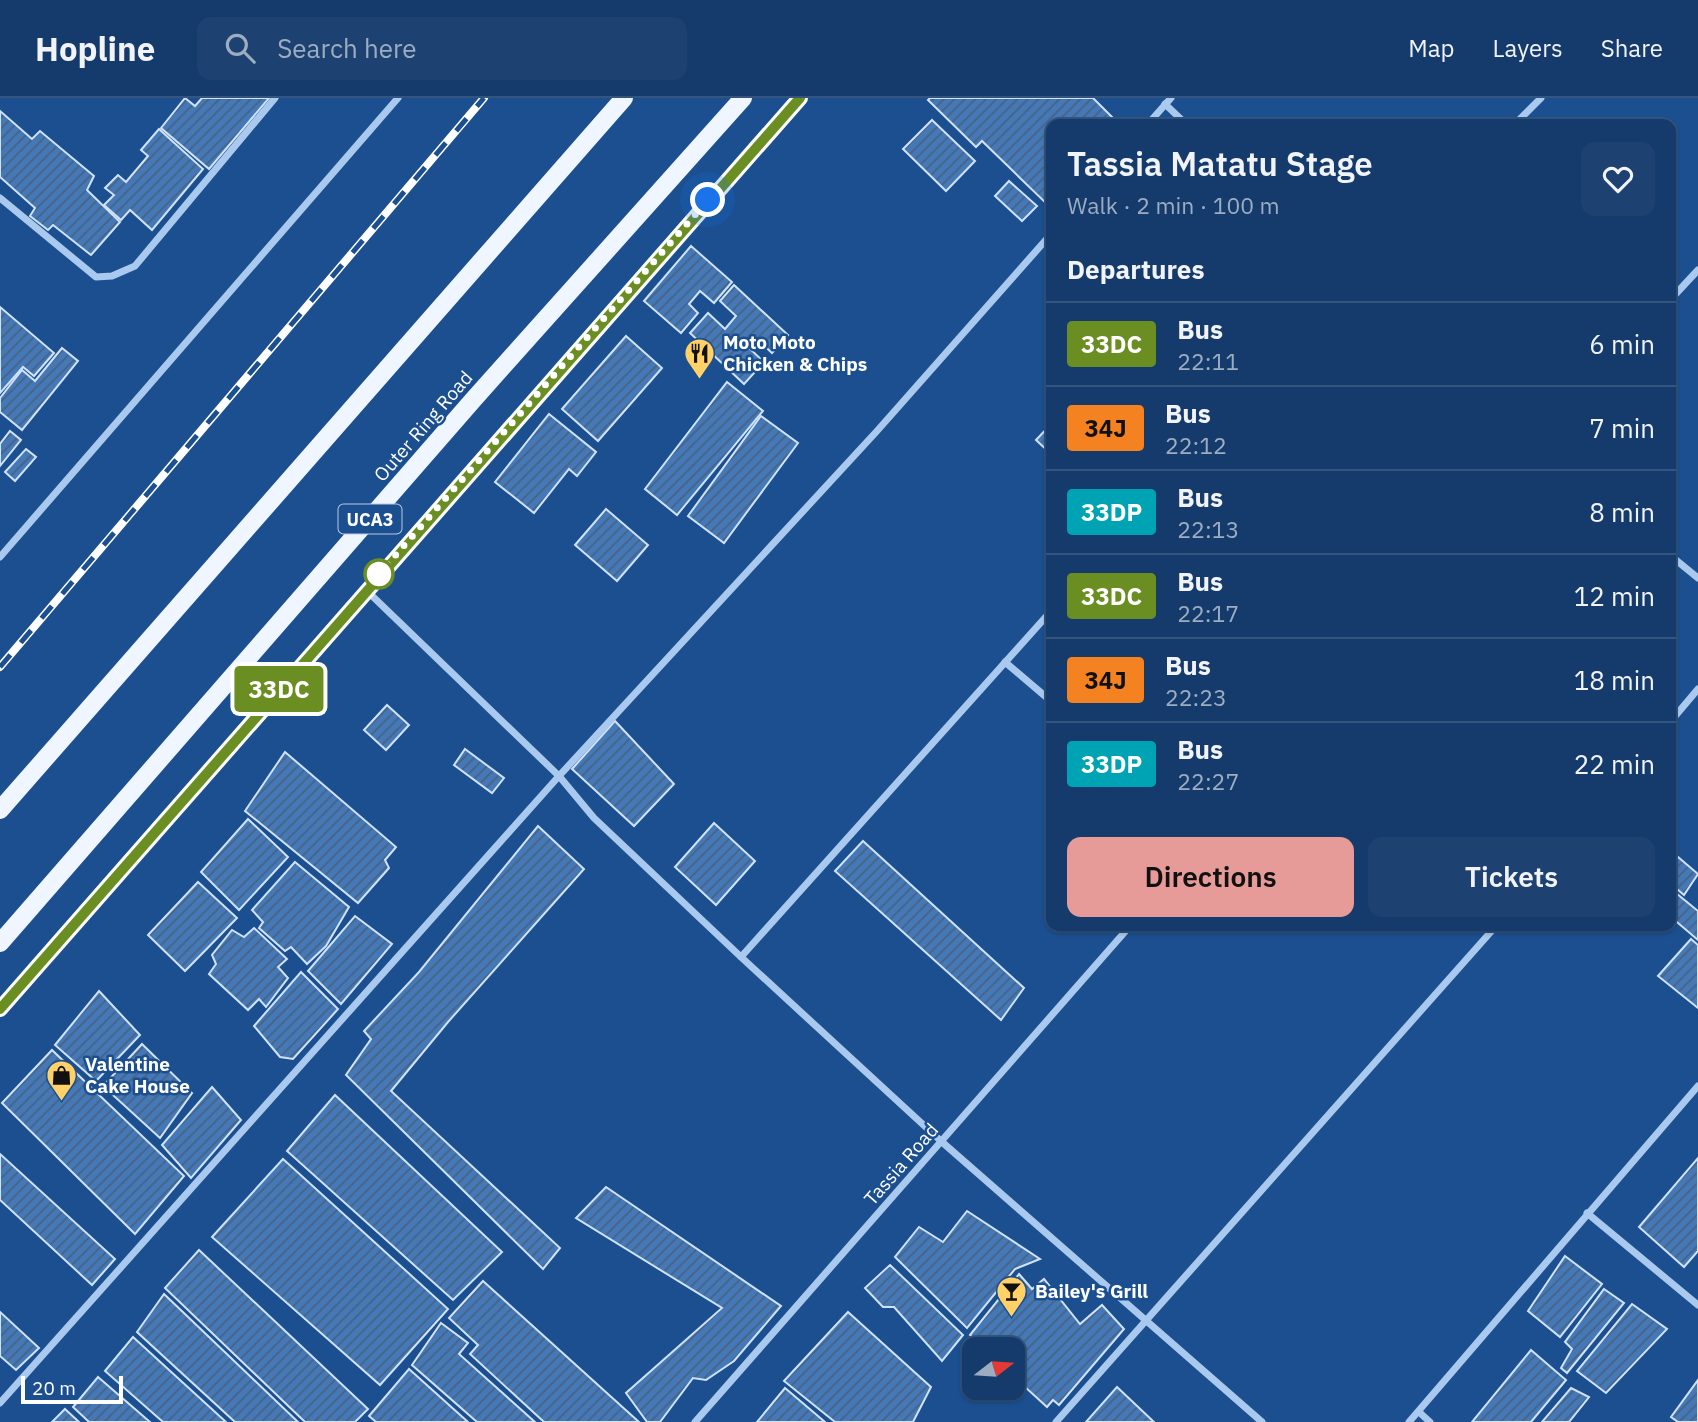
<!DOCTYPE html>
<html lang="en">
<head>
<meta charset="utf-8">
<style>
  :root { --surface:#143b6b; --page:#1d4271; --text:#f1f3f6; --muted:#9dadc1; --line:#33557e; --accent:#e69b98 }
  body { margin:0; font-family:"IBM Plex Sans",sans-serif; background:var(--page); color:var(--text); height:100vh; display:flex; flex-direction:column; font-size:26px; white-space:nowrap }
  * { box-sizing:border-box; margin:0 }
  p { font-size:23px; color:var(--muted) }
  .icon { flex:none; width:38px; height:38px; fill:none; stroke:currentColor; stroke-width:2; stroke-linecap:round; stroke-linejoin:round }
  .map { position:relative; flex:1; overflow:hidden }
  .details { position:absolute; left:1046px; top:21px; width:630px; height:812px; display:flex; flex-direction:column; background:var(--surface); border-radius:14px; box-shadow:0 2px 5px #0004,0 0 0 2px var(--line) }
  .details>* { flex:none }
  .badge { padding:0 14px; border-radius:5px; font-size:24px; line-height:46px }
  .needle { width:46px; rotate:73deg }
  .fabs { position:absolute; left:962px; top:1239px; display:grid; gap:14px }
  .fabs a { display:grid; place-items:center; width:63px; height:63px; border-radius:14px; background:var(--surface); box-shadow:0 2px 5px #0004,0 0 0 2px var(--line); font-size:35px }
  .scale { position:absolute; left:21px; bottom:18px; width:102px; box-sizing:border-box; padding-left:7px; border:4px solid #fff; border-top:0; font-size:19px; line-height:24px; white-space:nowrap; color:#fff; -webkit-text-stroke:5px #1b4f8f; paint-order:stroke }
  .you { position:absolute; width:35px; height:35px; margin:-18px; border:5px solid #fff; border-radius:50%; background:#1a73e8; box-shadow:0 0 0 10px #1a73e833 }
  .map>.badge { position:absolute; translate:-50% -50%; box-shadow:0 0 0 4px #fff }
  h2 { padding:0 21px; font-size:26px; line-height:63px }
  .round { display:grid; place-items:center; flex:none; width:74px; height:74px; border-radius:14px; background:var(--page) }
  .summary { display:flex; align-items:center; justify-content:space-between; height:119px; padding:0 21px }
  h1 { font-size:33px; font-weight:600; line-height:52px }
  .action { display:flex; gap:14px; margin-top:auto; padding:14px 21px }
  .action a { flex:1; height:80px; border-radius:14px; background:var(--accent); color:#111; font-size:28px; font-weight:600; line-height:80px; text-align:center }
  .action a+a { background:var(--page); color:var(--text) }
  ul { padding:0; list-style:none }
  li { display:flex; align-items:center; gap:21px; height:84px; padding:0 21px; border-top:2px solid var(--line) }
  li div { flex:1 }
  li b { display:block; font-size:26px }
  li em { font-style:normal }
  li .badge { min-width:77px; font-weight:700; text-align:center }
  header { display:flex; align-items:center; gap:42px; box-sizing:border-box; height:98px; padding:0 35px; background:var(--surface); border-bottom:2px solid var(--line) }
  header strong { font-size:33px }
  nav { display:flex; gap:38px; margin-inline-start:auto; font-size:24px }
  .search { width:490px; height:63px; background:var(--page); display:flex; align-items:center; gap:18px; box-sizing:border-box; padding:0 24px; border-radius:14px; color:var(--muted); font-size:26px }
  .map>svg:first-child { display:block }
</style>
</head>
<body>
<header>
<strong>Hopline</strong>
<div class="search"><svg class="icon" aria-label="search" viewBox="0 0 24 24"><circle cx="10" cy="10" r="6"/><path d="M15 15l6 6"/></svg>Search here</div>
<nav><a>Map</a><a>Layers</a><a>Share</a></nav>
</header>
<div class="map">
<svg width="1698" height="1324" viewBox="0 0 1698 1324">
  <defs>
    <pattern id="building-hatch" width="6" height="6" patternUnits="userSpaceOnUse" patternTransform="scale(1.75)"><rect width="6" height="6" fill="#4478b7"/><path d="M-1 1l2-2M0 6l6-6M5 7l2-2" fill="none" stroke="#486282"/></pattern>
  </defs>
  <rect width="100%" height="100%" fill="#1b4f8f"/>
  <g fill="url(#building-hatch)" stroke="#cfe3fa" stroke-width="2">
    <polygon points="185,0 195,8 202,0 269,0 209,71 161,30"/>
    <polygon points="930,0 1093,0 1119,26 1052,26 1052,111 982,43 976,49 928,2"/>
    <polygon points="0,13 32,41 40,33 94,78 87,92 120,124 91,157 53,127 48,132 30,118 35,110 0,79"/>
    <polygon points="932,22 975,63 946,93 903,51"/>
    <polygon points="159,31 203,71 152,132 130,112 121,122 104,107 114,97 105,90 118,77 126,84 148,58 141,52"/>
    <polygon points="1009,83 1037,108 1022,123 995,98"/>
    <polygon points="691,148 732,184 714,205 700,193 689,206 698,215 681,235 644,203"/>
    <polygon points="734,187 788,237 772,255 756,240 748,249 764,264 744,286 690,235 708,215 725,231 736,218 720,203"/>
    <polygon points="0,209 54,255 34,278 23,269 0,295"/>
    <polygon points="626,238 662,270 598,343 562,311"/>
    <polygon points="62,250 78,263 22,332 0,314 0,300 22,272 35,283"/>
    <polygon points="727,284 763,313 677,417 645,391"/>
    <polygon points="549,316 596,354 577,378 569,371 534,415 495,384"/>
    <polygon points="761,318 798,345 724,445 688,418"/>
    <polygon points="1052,325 1052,357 1036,342"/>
    <polygon points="10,333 21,342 0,368 0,346"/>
    <polygon points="26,351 36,359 15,383 5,374"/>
    <polygon points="606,411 648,447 617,483 575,447"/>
    <polygon points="387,607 409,627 386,652 364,632"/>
    <polygon points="615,623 674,686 634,728 572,671"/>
    <polygon points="465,651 504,680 492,695 454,667"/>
    <polygon points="285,654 396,749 385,762 389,770 358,805 245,713"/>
    <polygon points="248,721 288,759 239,812 201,774"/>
    <polygon points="714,725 755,763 716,807 675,769"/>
    <polygon points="538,728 584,771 448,924 391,993 560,1150 543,1171 346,977 371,941 364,933 419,874"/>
    <polygon points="863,743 1024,890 1001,922 835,773"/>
    <polygon points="1671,753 1698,776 1684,797 1671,786"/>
    <polygon points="295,764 349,809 326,848 307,866 291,849 285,853 259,830 263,824 252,812"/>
    <polygon points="198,784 237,820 185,873 148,837"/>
    <polygon points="1671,791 1698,813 1698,842 1671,819"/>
    <polygon points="355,818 392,846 341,906 308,873"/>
    <polygon points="254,830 287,861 278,869 288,880 266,909 259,901 248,912 209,876 216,866 212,857 232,832 244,839"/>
    <polygon points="1691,841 1698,847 1698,910 1658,878"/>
    <polygon points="301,874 338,911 293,961 280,959 254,928"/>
    <polygon points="99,893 140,937 96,983 55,947"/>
    <polygon points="142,946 192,995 160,1040 103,988"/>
    <polygon points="52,952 184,1078 135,1136 2,1005"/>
    <polygon points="212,989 241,1022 191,1080 162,1047"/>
    <polygon points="335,997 502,1154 453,1202 287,1053"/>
    <polygon points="0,1056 115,1161 92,1187 0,1102"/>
    <polygon points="1698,1060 1698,1153 1684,1169 1639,1129"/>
    <polygon points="283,1061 448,1211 380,1287 212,1139"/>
    <polygon points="606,1089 781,1208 734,1263 706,1282 693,1280 660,1324 647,1324 626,1295 722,1210 576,1120"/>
    <polygon points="967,1113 1040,1161 1015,1171 967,1230 895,1159 919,1129 943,1144"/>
    <polygon points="199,1152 368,1311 355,1324 305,1324 165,1190"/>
    <polygon points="1565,1158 1602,1186 1560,1239 1528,1213"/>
    <polygon points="890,1167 963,1237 942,1263 894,1209 883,1209 865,1190"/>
    <polygon points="1019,1176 1032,1191 1044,1181 1080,1226 1102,1207 1124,1231 1059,1307 1053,1302 1047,1309 1013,1278 1013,1251 985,1251 970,1237"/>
    <polygon points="483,1183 639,1324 544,1324 470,1256 478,1247 449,1220"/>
    <polygon points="1604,1191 1624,1205 1567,1275 1561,1270 1572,1251 1565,1244"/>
    <polygon points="164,1196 298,1324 235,1324 137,1234"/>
    <polygon points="1632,1206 1667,1231 1606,1295 1577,1273"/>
    <polygon points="0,1214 39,1250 16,1272 0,1258"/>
    <polygon points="848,1214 931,1289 913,1324 835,1324 784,1283"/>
    <polygon points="441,1225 468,1245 459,1256 535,1324 477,1324 412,1267"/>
    <polygon points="133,1239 226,1324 163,1324 105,1273"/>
    <polygon points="1531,1252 1566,1282 1531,1324 1472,1324"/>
    <polygon points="409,1271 468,1324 376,1324 369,1318"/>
    <polygon points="98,1279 150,1324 89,1324 73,1309"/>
    <polygon points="1698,1282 1698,1324 1678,1324 1671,1319"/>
    <polygon points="1117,1289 1154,1324 1086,1324"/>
    <polygon points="785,1290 825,1324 757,1324"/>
    <polygon points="1571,1290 1589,1299 1569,1324 1542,1324"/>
    <polygon points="65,1311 79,1324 52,1324"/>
  </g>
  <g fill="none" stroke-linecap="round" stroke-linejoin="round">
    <g stroke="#a9c9ee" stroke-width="7">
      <polyline points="1165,6 1186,26"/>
      <polyline points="1148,26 1171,0"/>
      <polyline points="1515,26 1541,0"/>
      <polyline points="0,100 96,179 112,178 135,168 275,0"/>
      <polyline points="1671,201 1698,172"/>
      <polyline points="1671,458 1698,480"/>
      <polyline points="0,459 398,0"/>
      <polyline points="366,492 559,678 594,720 741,859 942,1044 1262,1324"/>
      <polyline points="1005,564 1052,604"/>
      <polyline points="1671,623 1698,591"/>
      <polyline points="741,859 1052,512"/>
      <polyline points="1587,1115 1698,1207"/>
      <polyline points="0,1305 559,678 877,333 1052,135"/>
      <polyline points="1419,1314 1430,1324"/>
      <polyline points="695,1324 1130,828"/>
      <polyline points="1056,1324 1496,828"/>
      <polyline points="1409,1324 1698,988"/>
    </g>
    <polyline stroke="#d6e6fa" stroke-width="14" points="0,911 800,0"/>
    <g stroke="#f0f6ff" stroke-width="18">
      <polyline points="0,712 624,0"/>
      <polyline points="0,845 473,302 743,0"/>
    </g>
    <defs>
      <polyline id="rail" points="0,569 484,0"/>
    </defs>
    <use href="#rail" stroke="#fff" stroke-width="8"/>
    <use href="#rail" stroke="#1b4f8f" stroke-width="5" stroke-dasharray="16" stroke-linecap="butt"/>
  </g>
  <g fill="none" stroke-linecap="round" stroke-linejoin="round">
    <defs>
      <polyline id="line" points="0,911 800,0"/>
    </defs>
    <use href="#line" stroke="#fff" stroke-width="16"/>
    <use href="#line" stroke="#6b8e23" stroke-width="10"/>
    <polyline stroke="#fff" stroke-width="7" stroke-dasharray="0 12.6" points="379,476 708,102"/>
  </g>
  <defs>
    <symbol id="restaurant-pin" viewBox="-11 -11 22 30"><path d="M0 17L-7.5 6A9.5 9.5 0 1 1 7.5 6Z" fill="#ffd166" stroke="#1b4f8f"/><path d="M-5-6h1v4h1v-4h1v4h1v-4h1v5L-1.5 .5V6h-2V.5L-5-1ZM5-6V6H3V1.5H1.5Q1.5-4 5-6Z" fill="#111"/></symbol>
    <symbol id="shop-pin" viewBox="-11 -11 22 30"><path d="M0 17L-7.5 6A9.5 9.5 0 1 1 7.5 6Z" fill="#ffd166" stroke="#1b4f8f"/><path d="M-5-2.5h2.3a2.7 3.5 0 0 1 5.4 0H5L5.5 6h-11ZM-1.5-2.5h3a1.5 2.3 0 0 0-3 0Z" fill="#111"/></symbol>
    <symbol id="bar-pin" viewBox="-11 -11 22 30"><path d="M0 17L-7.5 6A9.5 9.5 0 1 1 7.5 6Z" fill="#ffd166" stroke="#1b4f8f"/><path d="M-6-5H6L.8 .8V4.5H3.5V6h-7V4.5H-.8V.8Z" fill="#111"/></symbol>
  </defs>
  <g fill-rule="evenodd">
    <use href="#restaurant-pin" x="682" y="238" width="35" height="47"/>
    <use href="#shop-pin" x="44" y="960" width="35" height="47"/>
    <use href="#bar-pin" x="994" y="1176" width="35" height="47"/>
  </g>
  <circle fill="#fff" stroke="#6b8e23" stroke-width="3.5" cx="379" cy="476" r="14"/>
  <g text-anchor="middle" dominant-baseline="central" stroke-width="5" stroke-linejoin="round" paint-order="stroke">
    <rect fill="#1b4f8f" stroke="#bbcadd" stroke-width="2" x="338.5" y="406.5" width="63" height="29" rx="5"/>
    <g font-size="18" font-weight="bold" fill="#fff">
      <text x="370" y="421">UCA3</text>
    </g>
    <g font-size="19" font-weight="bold" fill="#fff" stroke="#1b4f8f" text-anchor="start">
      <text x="723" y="244">Moto Moto<tspan x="723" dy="22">Chicken &amp; Chips</tspan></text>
      <text x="85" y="966">Valentine<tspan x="85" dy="22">Cake House</tspan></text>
      <text x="1035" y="1193">Bailey's Grill</text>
    </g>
    <g font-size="19" fill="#fff" stroke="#1b4f8f">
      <text transform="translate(423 328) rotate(-49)">Outer Ring Road</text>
      <text transform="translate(901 1066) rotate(-49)">Tassia Road</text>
    </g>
  </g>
</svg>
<div class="fabs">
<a><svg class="needle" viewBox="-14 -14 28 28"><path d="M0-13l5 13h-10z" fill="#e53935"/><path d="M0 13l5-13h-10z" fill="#9dadc1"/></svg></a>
</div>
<div class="scale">20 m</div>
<div class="you" style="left:708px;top:102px"></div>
<b class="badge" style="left:279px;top:591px;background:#6b8e23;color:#fff">33DC</b>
<section class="details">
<div class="summary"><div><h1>Tassia Matatu Stage</h1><p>Walk · 2 min · 100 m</p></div><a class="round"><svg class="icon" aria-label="heart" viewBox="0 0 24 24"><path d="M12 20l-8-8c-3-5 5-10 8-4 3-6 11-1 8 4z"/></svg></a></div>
<h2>Departures</h2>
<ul>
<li><span class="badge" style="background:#6b8e23;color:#fff">33DC</span><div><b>Bus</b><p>22:11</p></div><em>6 min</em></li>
<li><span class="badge" style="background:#f58220;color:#111">34J</span><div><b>Bus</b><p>22:12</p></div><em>7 min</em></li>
<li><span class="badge" style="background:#00a3b4;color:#fff">33DP</span><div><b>Bus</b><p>22:13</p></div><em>8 min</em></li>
<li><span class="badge" style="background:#6b8e23;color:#fff">33DC</span><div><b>Bus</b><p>22:17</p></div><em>12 min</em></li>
<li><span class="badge" style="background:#f58220;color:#111">34J</span><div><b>Bus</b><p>22:23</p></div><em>18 min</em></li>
<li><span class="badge" style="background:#00a3b4;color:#fff">33DP</span><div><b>Bus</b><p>22:27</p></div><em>22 min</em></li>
</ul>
<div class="action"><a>Directions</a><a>Tickets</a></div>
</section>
</div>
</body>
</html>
